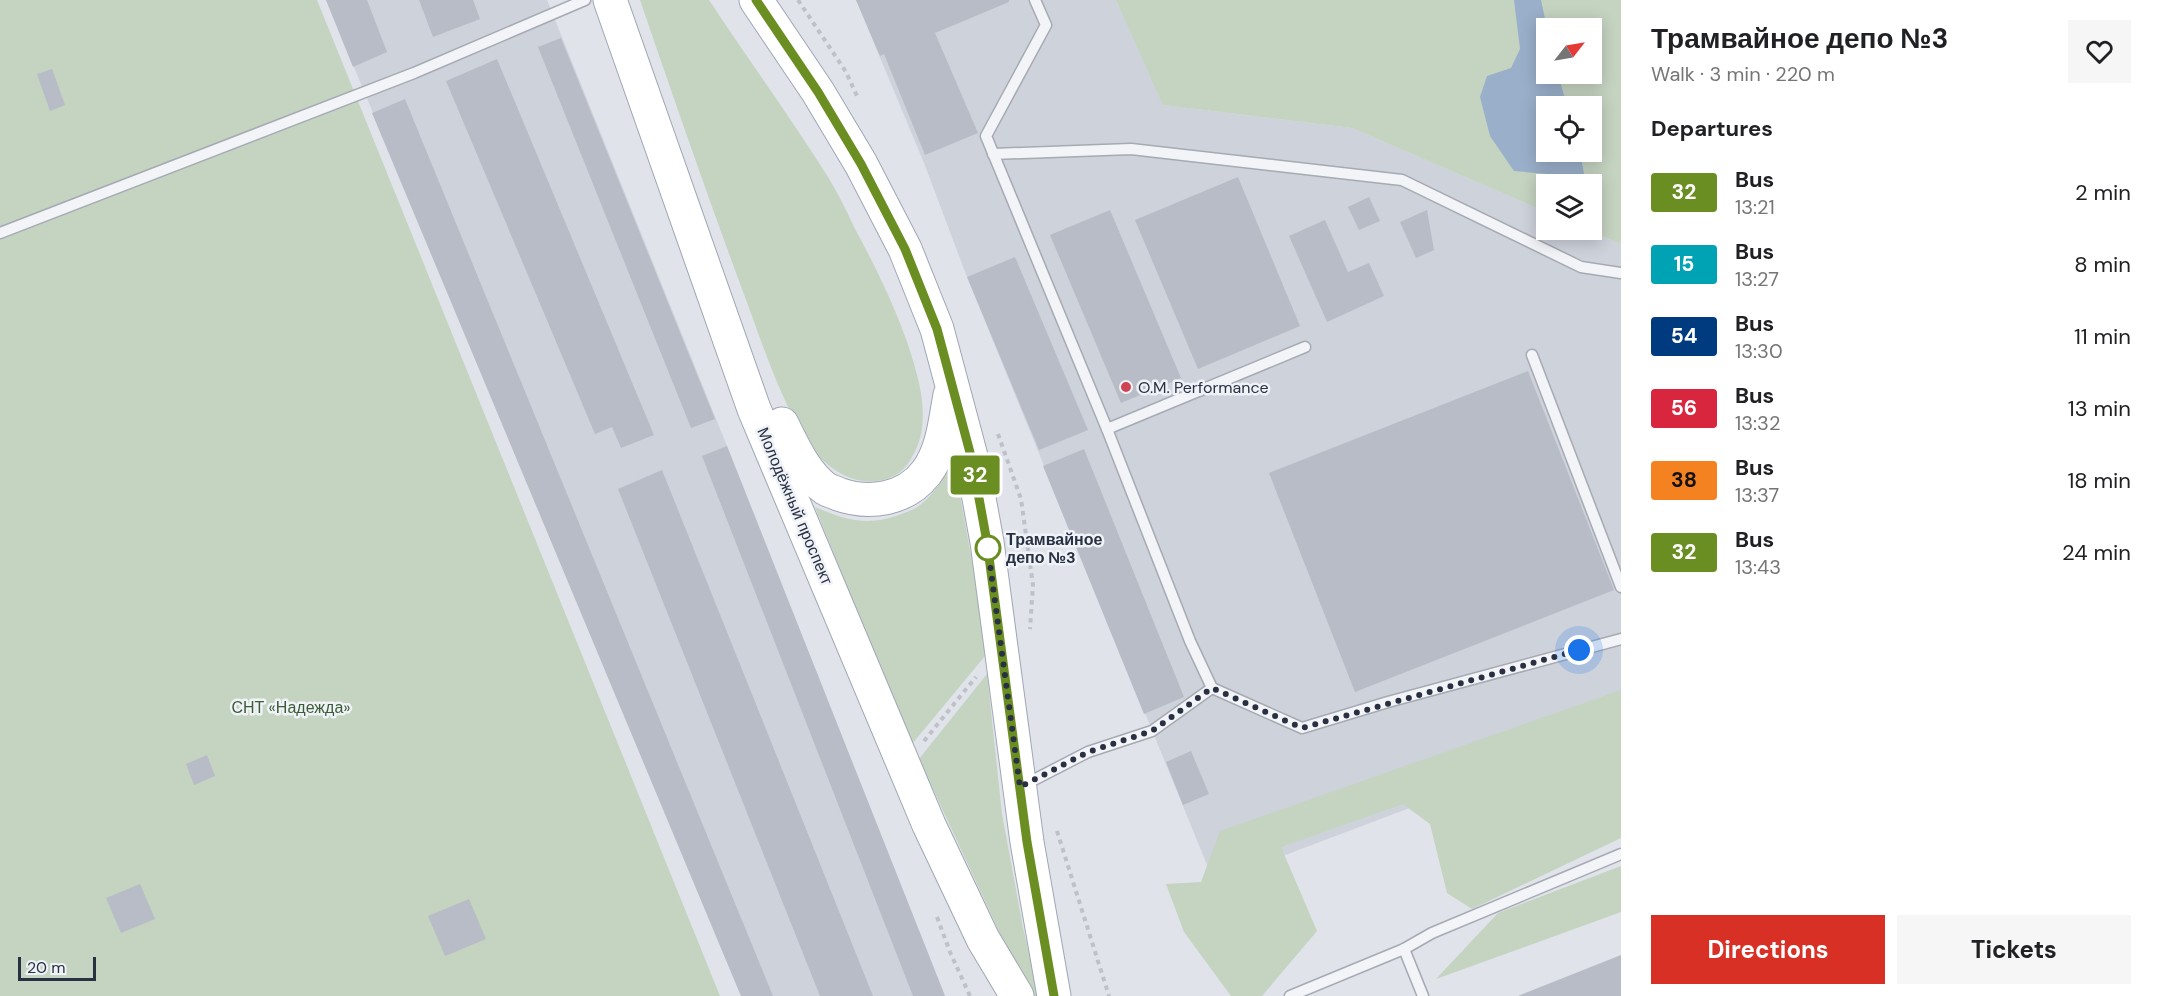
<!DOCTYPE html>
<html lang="en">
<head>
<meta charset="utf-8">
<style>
  :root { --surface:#fff; --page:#f6f6f6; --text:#202124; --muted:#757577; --accent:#d93025 }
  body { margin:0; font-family:"DM Sans",sans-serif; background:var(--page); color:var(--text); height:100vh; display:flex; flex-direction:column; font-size:22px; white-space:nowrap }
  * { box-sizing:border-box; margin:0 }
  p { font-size:20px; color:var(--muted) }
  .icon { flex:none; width:33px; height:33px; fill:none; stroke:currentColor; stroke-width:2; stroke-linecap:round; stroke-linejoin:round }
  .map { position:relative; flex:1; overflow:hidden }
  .details { display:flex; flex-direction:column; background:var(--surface); width:540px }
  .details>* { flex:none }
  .badge { padding:0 12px; border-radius:4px; font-size:21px; line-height:39px }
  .needle { width:39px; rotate:59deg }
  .tools { position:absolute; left:1536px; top:18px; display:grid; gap:12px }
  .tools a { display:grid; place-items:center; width:66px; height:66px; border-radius:0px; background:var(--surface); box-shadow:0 3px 15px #0003; font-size:30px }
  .scale { position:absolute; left:18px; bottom:15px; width:78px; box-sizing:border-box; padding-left:6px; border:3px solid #283041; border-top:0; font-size:16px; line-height:21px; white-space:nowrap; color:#283041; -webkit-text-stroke:4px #eff2f7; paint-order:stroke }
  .you { position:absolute; width:30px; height:30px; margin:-15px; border:4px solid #fff; border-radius:50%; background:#1a73e8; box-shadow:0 0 0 9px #1a73e833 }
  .map>.badge { position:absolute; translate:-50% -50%; box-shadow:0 0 0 3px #fff }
  h2 { padding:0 30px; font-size:22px; line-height:54px }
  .round { display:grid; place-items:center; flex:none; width:63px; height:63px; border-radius:0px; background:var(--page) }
  .summary { display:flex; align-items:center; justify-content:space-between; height:102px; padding:0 30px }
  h1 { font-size:28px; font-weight:700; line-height:45px }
  .cta { display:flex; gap:12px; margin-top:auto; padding:12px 30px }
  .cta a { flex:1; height:69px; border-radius:0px; background:var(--accent); color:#fff; font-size:24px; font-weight:700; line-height:69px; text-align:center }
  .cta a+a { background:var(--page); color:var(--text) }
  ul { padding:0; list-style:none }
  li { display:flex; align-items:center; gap:18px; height:72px; padding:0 30px }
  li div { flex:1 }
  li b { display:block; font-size:22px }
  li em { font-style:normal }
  li .badge { min-width:66px; font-weight:700; text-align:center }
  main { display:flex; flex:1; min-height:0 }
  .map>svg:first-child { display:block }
</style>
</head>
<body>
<main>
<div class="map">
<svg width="1621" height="996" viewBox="0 0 1621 996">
  <rect width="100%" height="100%" fill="#e0e3e9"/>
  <g fill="#ced2db">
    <polygon points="326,0 547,0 727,446 945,996 741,996"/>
    <polygon points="856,0 1116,0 1164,105 1352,128 1546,212 1546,230 1587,230 1621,244 1621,728 1214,882 967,277 924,163"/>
  </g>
  <g fill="#c5d3c1" fill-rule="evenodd">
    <polygon points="0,0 317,0 720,996 0,996"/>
    <path d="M 640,0 L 709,0 C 748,59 790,117 828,177 C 838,193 846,210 854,227 C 880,275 909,334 920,388 C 924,409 925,434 914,453 C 906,470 895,479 876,481 C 849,485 820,463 807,441 C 779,397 763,345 745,297 C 708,198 674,99 640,0 Z"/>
    <path d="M 1116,0 L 1621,0 L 1621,244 L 1587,230 L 1592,230 L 1592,184 L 1546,184 L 1546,212 L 1352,128 L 1163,105 ZM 1546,28 L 1592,28 L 1592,74 L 1546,74 ZM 1546,106 L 1592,106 L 1592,152 L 1546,152 Z"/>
    <path d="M 954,462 L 981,611 L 985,656 L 912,744 L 893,701 L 815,507 C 847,521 870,527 904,513 C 909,511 916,509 920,505 C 935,494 944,477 954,462 Z"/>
    <polygon points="987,674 1002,814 1023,928 1039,996 1029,996 919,759"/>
    <polygon points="1621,690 1621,838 1472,909 1447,893 1430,824 1403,804 1281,847 1317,931 1262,996 1231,996 1184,932 1166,884 1201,882 1220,831"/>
    <polygon points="1621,866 1621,912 1436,979 1498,913"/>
  </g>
  <polygon fill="#9aafca" points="1514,0 1541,0 1547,28 1546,74 1558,74 1567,106 1546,106 1546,152 1580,152 1584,174 1571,184 1547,174 1514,171 1490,136 1480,97 1487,76 1511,68 1520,49"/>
  <g fill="#b7bcc6">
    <polygon points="326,0 367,0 387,52 353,67"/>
    <polygon points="419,0 473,0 480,19 433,37"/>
    <polygon points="856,0 1009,0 1009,2 935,33 978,133 925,155 884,54 880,56"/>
    <polygon points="561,38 715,419 691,428 538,47"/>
    <polygon points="497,59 654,435 621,448 612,427 595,434 446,81"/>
    <polygon points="52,69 65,105 50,111 37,74"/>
    <polygon points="405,99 773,996 741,996 372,113"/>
    <polygon points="1238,177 1300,326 1198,369 1135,220"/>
    <polygon points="1369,197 1380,221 1359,230 1348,207"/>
    <polygon points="1110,210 1181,378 1121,403 1050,235"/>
    <polygon points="1427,210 1434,250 1416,258 1400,222"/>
    <polygon points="1325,220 1348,272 1369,263 1384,296 1327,322 1289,236"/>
    <polygon points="1015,257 1088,430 1039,450 967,277"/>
    <polygon points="1528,371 1614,590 1355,692 1269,473"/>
    <polygon points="727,446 945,996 913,996 702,456"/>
    <polygon points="1084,449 1184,697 1144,714 1043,466"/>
    <polygon points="662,470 873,996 820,996 618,489"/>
    <polygon points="1191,751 1209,794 1183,805 1166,762"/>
    <polygon points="207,755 215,776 194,785 186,764"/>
    <polygon points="140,884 155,919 121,933 106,898"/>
    <polygon points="469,899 486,939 445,956 428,916"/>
    <polygon points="1621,955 1621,996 1518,996"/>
  </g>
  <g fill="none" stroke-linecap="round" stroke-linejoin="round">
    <defs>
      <g id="lane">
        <polyline points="1035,0 1046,25 986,136 1107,429"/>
        <polyline points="993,154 1131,149 1402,180 1581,267 1621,273"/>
        <polyline points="0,233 414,73 585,0"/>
        <polyline points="1305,347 1107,429 1190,641 1212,688 1302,728 1388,702 1621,639"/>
        <polyline points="1532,355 1621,587"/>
        <polyline points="1024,785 1088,752 1152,731 1212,688"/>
        <polyline points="1404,949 1423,996"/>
        <polyline points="1290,996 1404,949 1432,933 1621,854"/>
      </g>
      <g id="primary">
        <polyline points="610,0 754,409 929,825 983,939 1017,996"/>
        <polyline points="756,0 818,92 861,164 905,249 937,329 972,460 987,542 1027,842 1054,996"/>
        <path d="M 782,424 C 793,446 805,474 826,489 C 829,491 835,492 838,494 C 869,505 905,500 926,473 C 943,451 945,421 950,395"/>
      </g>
    </defs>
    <use href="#lane" stroke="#a5aab3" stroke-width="13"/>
    <use href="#primary" stroke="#9fa7b5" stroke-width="35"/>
    <g stroke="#bec1c8" stroke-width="4" stroke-dasharray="4.5 4.5" stroke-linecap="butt">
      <polyline points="798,0 846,72 857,96"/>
      <polyline points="998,434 1021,499 1033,585 1030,629"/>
      <polyline points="924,741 976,677"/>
      <polyline points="1057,831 1109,996"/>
      <polyline points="937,917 950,952 970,996"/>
    </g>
    <use href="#lane" stroke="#f3f4f7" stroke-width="10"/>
    <use href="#primary" stroke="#fff" stroke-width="33"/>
  </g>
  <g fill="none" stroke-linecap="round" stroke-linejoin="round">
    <defs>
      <polyline id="line" points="756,0 818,92 861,164 905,249 937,329 972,460 987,542 1027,842 1054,996"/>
    </defs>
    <use href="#line" stroke="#fff" stroke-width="14"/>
    <use href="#line" stroke="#6b8e23" stroke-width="9"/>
    <polyline stroke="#283041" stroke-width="6" stroke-dasharray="0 10.8" points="988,548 987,542 1020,787 1088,752 1152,731 1212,688 1302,728 1579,650"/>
  </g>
  <circle fill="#cf4352" stroke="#eff2f7" stroke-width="2" cx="1126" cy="387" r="6"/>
  <circle fill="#fff" stroke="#6b8e23" stroke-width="3" cx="988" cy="548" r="12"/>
  <g text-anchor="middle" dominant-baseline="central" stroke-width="5" stroke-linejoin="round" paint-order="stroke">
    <g font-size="16" fill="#283041" stroke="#eff2f7" text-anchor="start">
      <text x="1138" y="387">O.M. Performance</text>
    </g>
    <g font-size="16" fill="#283041" stroke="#eff2f7">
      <text transform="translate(795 506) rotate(67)">Молодёжный проспект</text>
    </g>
    <g font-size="16" font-weight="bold" fill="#283041" stroke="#eff2f7" text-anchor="start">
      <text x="1006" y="539">Трамвайное<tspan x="1006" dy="18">депо №3</tspan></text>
    </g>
    <g font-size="16" fill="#3b5c35" stroke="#eff2f7">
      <text x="291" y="707">СНТ «Надежда»</text>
    </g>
  </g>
</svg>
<div class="tools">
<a><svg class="needle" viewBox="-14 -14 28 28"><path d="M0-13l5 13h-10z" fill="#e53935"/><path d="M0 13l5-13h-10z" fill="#757577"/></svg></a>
<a><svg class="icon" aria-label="locate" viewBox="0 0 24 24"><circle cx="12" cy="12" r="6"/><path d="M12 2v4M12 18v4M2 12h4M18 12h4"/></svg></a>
<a><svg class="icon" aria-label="layers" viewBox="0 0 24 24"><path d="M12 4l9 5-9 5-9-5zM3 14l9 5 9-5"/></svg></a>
</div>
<div class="scale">20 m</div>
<div class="you" style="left:1579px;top:650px"></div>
<b class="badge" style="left:975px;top:475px;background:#6b8e23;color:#fff">32</b>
</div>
<section class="details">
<div class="summary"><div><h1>Трамвайное депо №3</h1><p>Walk · 3 min · 220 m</p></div><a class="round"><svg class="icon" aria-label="heart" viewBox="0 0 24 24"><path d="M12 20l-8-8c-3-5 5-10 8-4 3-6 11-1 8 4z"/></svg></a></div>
<h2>Departures</h2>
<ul>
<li><span class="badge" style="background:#6b8e23;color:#fff">32</span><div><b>Bus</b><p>13:21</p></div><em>2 min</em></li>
<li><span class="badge" style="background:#00a3b4;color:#fff">15</span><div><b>Bus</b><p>13:27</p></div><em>8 min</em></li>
<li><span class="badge" style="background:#003b80;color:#fff">54</span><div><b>Bus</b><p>13:30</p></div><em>11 min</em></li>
<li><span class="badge" style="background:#d7263d;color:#fff">56</span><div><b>Bus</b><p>13:32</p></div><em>13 min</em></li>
<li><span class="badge" style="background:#f58220;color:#111">38</span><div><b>Bus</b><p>13:37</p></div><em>18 min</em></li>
<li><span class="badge" style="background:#6b8e23;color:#fff">32</span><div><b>Bus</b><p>13:43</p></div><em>24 min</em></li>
</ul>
<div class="cta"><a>Directions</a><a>Tickets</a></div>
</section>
</main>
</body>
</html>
